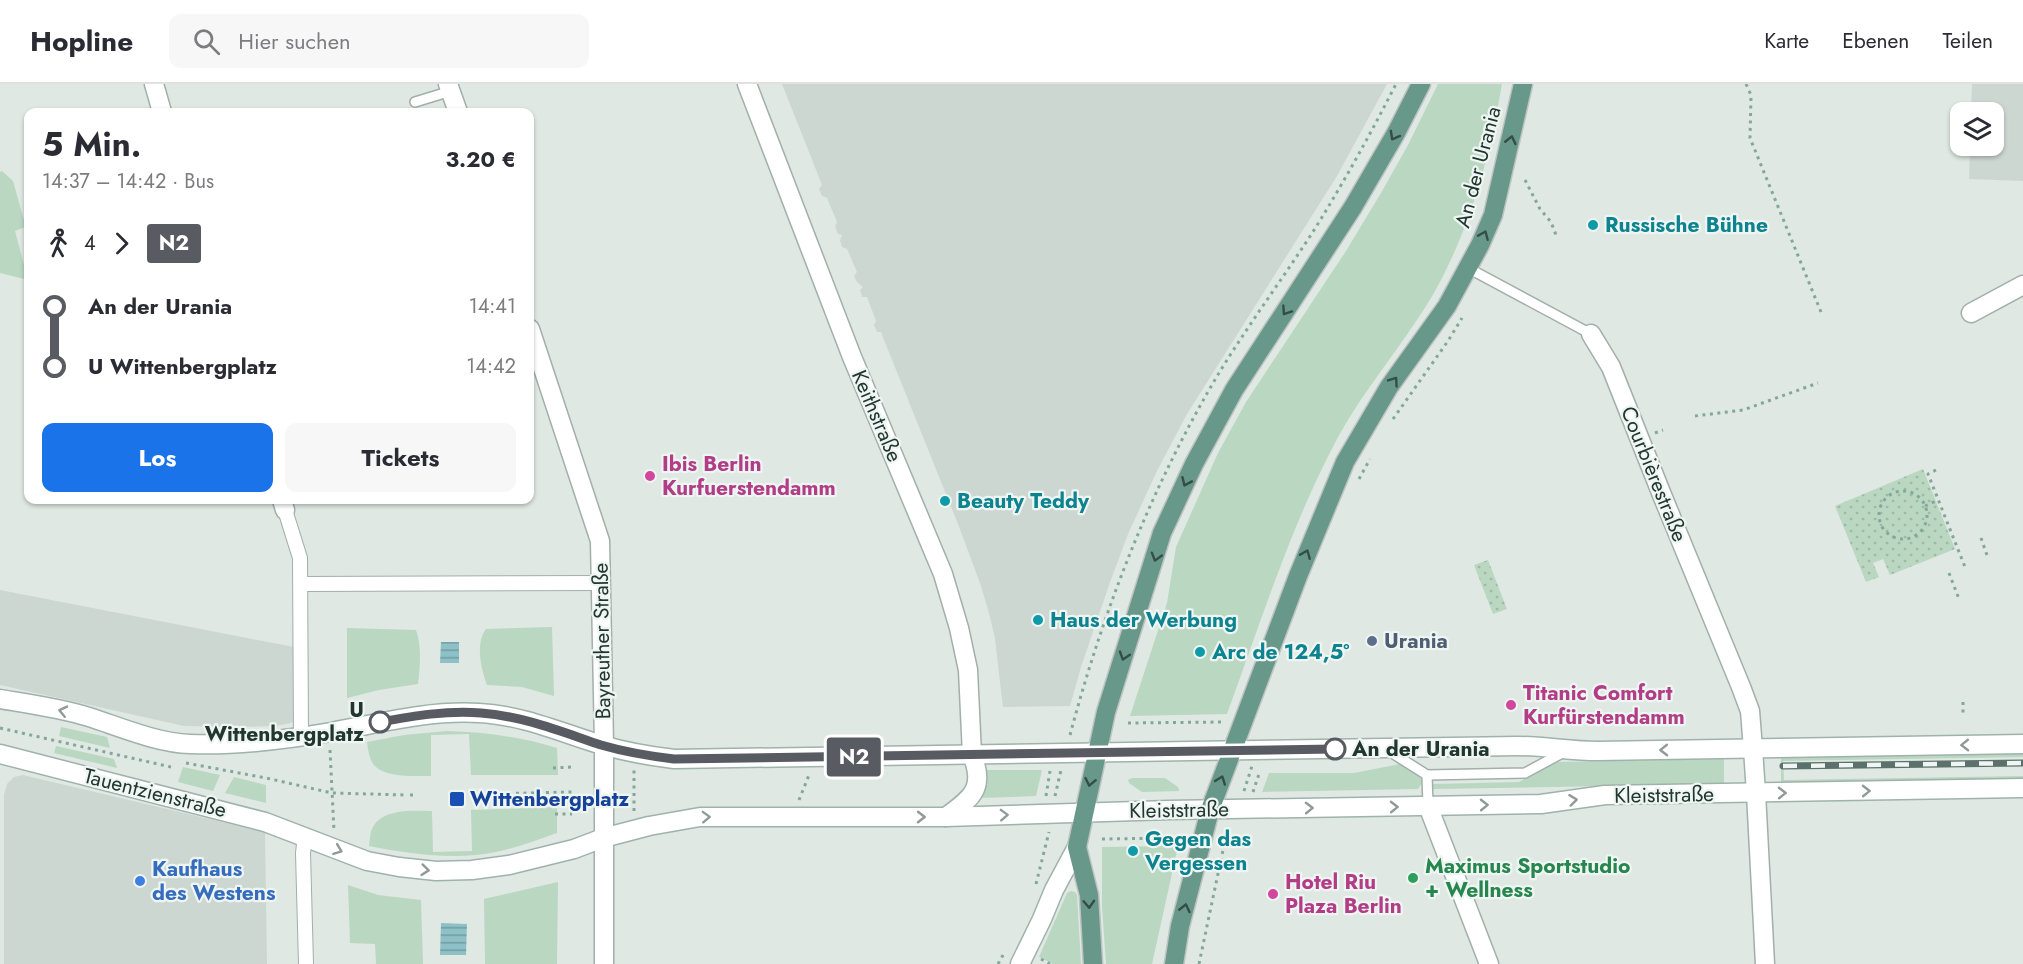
<!DOCTYPE html>
<html lang="de">
<head>
<meta charset="utf-8">
<style>
  :root { --surface:#fff; --page:#f7f7f7; --text:#2b2b33; --muted:#7c7c81; --line:#e1e1e2; --accent:#1a73e8 }
  body { margin:0; font-family:Jost,sans-serif; background:var(--page); color:var(--text); height:100vh; display:flex; flex-direction:column; font-size:22px; white-space:nowrap }
  * { box-sizing:border-box; margin:0 }
  p { font-size:20px; color:var(--muted) }
  .icon { flex:none; width:33px; height:33px; fill:none; stroke:currentColor; stroke-width:2; stroke-linecap:round; stroke-linejoin:round }
  .map { position:relative; flex:1; overflow:hidden }
  .side { position:absolute; left:24px; top:24px; width:510px; height:396px; display:flex; flex-direction:column; background:var(--surface); border-radius:12px; box-shadow:0 2px 4px #0004 }
  .side>* { flex:none }
  .badge { padding:0 12px; border-radius:4px; font-size:21px; line-height:39px }
  .buttons { position:absolute; left:1950px; top:18px; display:grid; gap:12px }
  .buttons a { display:grid; place-items:center; width:54px; height:54px; border-radius:12px; background:var(--surface); box-shadow:0 2px 4px #0004; font-size:30px }
  .map>.badge { position:absolute; translate:-50% -50%; box-shadow:0 0 0 3px #fff }
  .legs { display:flex; align-items:center; gap:9px; height:66px; padding:0 18px; font-size:20px }
  .legs p { margin-inline-start:auto }
  .headline { display:flex; align-items:center; justify-content:space-between; height:102px; padding:0 18px }
  h1 { font-size:33px; font-weight:700; line-height:45px }
  .primary-button { display:flex; gap:12px; margin-top:auto; padding:12px 18px }
  .primary-button a { flex:1; height:69px; border-radius:12px; background:var(--accent); color:#fff; font-size:24px; font-weight:700; line-height:69px; text-align:center }
  .primary-button a+a { background:var(--page); color:var(--text) }
  ul { padding:0 18px; list-style:none }
  li { display:flex; align-items:center; gap:21px; height:60px; font-size:22px }
  li i { display:grid; place-items:center; width:9px; height:100%; margin:0 8px; background:currentColor }
  li i::after { content:''; width:15px; height:15px; margin:-8px; border:4px solid; border-radius:50%; background:var(--surface) }
  li p { margin-inline-start:auto }
  li:first-child i { background:linear-gradient(#0000 50%,currentColor 0) }
  li:last-child i { background:linear-gradient(currentColor 50%,#0000 0) }
  header { display:flex; align-items:center; gap:36px; box-sizing:border-box; height:84px; padding:0 30px; background:var(--surface); border-bottom:2px solid var(--line) }
  header strong { font-size:28px }
  nav { display:flex; gap:33px; margin-inline-start:auto; font-size:21px }
  .search { width:420px; height:54px; background:var(--page); display:flex; align-items:center; gap:15px; box-sizing:border-box; padding:0 21px; border-radius:12px; color:var(--muted); font-size:22px }
  .map>svg:first-child { display:block }
</style>
</head>
<body>
<header>
<strong>Hopline</strong>
<div class="search"><svg class="icon" aria-label="search" viewBox="0 0 24 24"><circle cx="10" cy="10" r="6"/><path d="M15 15l6 6"/></svg>Hier suchen</div>
<nav><a>Karte</a><a>Ebenen</a><a>Teilen</a></nav>
</header>
<div class="map">
<svg width="2023" height="880" viewBox="0 0 2023 880">
  <defs>
    <pattern id="park-dots" width="8" height="8" patternUnits="userSpaceOnUse" patternTransform="scale(1.5)"><rect width="8" height="8" fill="#bad7c1"/><path d="M2 2h.1M6 6h.1" fill="none" stroke="#a0b9a6" stroke-width="1.8" stroke-linecap="round"/></pattern>
    <pattern id="water-rules" width="6" height="5" patternUnits="userSpaceOnUse" patternTransform="scale(1.5)"><rect width="6" height="5" fill="#8dc0c7"/><path d="M0 2.5h6" fill="none" stroke="#739da2"/></pattern>
  </defs>
  <rect width="100%" height="100%" fill="#dfe8e3"/>
  <g fill="#cdd7d2">
    <polygon points="782,0 1387,0 1337,92 1187,330 1157,387 1128,450 1109,501 1081,583 1070,622 1003,623 995,555 990,533 981,502 958,440 882,251 881,248 877,248 874,241 876,237 867,213 862,213 861,209 860,206 863,203 857,198 854,192 857,188 847,165 842,163 840,156 842,151 838,150 835,142 837,138 827,114 822,112 819,105 822,101"/>
    <polygon points="1972,0 2023,0 2023,97 1969,95 1970,62 1994,62 1994,28 1971,28"/>
    <polygon points="0,506 294,563 295,638 276,642 232,643 184,642 0,601"/>
    <polygon points="23,691 265,748 267,880 4,880 4,711 7,700 14,693"/>
  </g>
  <g fill="#bad7c1">
    <path d="M 1438,0 L 1502,0 C 1489,75 1470,147 1431,214 C 1402,262 1365,304 1338,353 C 1291,441 1261,537 1227,630 L 1130,632 L 1167,519 L 1176,463 L 1218,369 L 1246,318 L 1346,167 L 1381,109 L 1408,61 Z"/>
    <polygon points="2,87 13,97 25,140 28,140 28,142 15,147 28,196 0,189 0,88"/>
    <path d="M 552,543 L 554,612 L 522,603 L 487,601 C 481,584 475,560 486,545 Z"/>
    <path d="M 347,544 L 416,546 C 422,564 420,582 418,600 L 379,606 L 347,614 Z"/>
    <polygon points="61,643 107,653 110,664 59,652"/>
    <path d="M 447,647 C 485,648 521,653 557,664 L 558,691 L 471,691 L 469,650 L 431,651 L 431,692 C 416,692 385,694 374,681 C 369,675 368,665 367,658 L 404,651 Z"/>
    <polygon points="56,662 114,675 117,684 54,669"/>
    <polygon points="2023,669 2023,673 1783,677 1784,696 2023,692 2023,696 1781,699 1781,673"/>
    <polygon points="1724,675 1724,700 1433,705 1433,700 1519,698 1554,678"/>
    <polygon points="1400,680 1420,692 1422,699 1418,705 1262,708 1269,689 1354,689"/>
    <polygon points="183,683 220,691 213,707 178,698"/>
    <polygon points="988,686 1042,686 1036,712 981,714 979,712 986,687"/>
    <polygon points="234,693 266,701 266,719 225,709"/>
    <polygon points="1132,694 1165,694 1178,703 1179,707 1142,708 1129,699 1128,696"/>
    <path d="M 557,723 L 557,749 C 531,758 503,769 476,771 C 440,774 404,769 369,762 C 370,755 370,748 373,743 C 384,724 414,727 432,727 L 433,768 L 472,767 L 471,726 Z"/>
    <polygon points="1178,762 1152,880 1106,880 1102,823 1102,763"/>
    <polygon points="558,798 557,880 485,880 484,815"/>
    <polygon points="348,801 378,811 421,816 423,880 376,880 375,860 350,859"/>
    <polygon points="1071,807 1075,808 1077,811 1081,880 1053,880 1039,873 1067,809"/>
  </g>
  <g fill="url(#park-dots)">
    <polygon points="1923,385 1955,465 1890,491 1883,475 1873,479 1879,493 1866,498 1835,422"/>
    <polygon points="1488,476 1507,525 1493,530 1474,481"/>
  </g>
  <g fill="url(#water-rules)">
    <polygon points="441,558 459,558 459,579 440,579"/>
    <polygon points="441,839 467,840 466,871 440,871"/>
  </g>
  <g fill="none" stroke-linecap="round" stroke-linejoin="round">
    <defs>
      <g id="service">
        <polyline points="415,18 451,7"/>
        <polyline points="1468,184 1591,250"/>
        <polyline points="1389,667 1427,691 1525,689 1564,668"/>
        <polyline points="1427,691 1428,722"/>
      </g>
      <g id="pedestrian">
        <polyline points="285,426 300,474 301,653"/>
        <polyline points="301,500 602,499"/>
        <polyline points="305,752 303,769 306,880"/>
      </g>
      <g id="minor">
        <polyline points="154,0 162,28"/>
        <polyline points="448,0 458,28"/>
        <polyline points="747,0 852,273 943,490 959,544 968,586 972,671"/>
        <polyline points="1971,229 2023,201"/>
        <polyline points="530,245 600,457 604,661 604,880"/>
        <polyline points="1591,250 1611,283 1662,411 1741,603 1750,627 1753,665"/>
        <polyline points="282,416 285,426"/>
        <polyline points="1756,709 1765,880"/>
        <polyline points="1428,722 1489,880"/>
      </g>
      <g id="secondary">
        <path d="M 0,615 C 30,620 60,624 89,633 C 120,643 157,659 190,660 C 237,662 284,656 331,648 C 380,639 429,626 479,629 C 522,631 562,649 602,661 C 626,668 650,672 674,675 L 1518,662 C 1544,662 1571,667 1598,667 L 2023,660"/>
        <polyline points="1753,665 1756,709"/>
        <polyline points="0,670 265,738 367,777 399,783 436,787 472,786 509,781 574,765 603,754 649,742 700,733 946,733 1170,726 1541,720 1605,711 2023,704"/>
        <path d="M 946,733 C 971,714 986,705 972,671"/>
        <polyline points="1020,880 1042,835 1054,806 1077,763"/>
      </g>
      <g id="primary">
        <polyline points="1093,880 1089,811 1077,763 1106,628 1162,449 1194,380 1234,306 1353,123 1396,49 1421,0"/>
        <polyline points="1174,880 1180,842 1210,726 1298,492 1345,378 1389,303 1447,222 1480,161 1493,131 1523,0"/>
      </g>
    </defs>
    <use href="#service" stroke="#a3afaa" stroke-width="12"/>
    <use href="#pedestrian" stroke="#a3afaa" stroke-width="16"/>
    <use href="#minor" stroke="#a3afaa" stroke-width="21"/>
    <use href="#secondary" stroke="#9fb2ab" stroke-width="21"/>
    <use href="#primary" stroke="#bdc3c1" stroke-width="21"/>
    <g stroke="#83a89b" stroke-width="3" stroke-dasharray="3 4.5" stroke-linecap="butt">
      <polyline points="1746,0 1751,11 1750,54 1821,228"/>
      <polyline points="1525,96 1540,125 1551,138 1556,151"/>
      <polyline points="1695,332 1743,326 1818,299"/>
      <polyline points="1393,335 1448,257 1462,234"/>
      <polyline points="1655,349 1663,346"/>
      <polyline points="1936,386 1928,390 1965,483"/>
      <polyline points="1359,395 1370,375"/>
      <circle cx="1903" cy="431" r="24"/>
      <polyline points="1925,422 1938,416"/>
      <polyline points="1981,454 1988,474"/>
      <polyline points="1949,489 1959,515"/>
      <polyline points="1963,618 1963,629"/>
      <polyline points="1128,639 1223,638"/>
      <polyline points="0,644 171,683"/>
      <path d="M 1070,651 C 1102,531 1147,414 1209,306 C 1241,250 1281,198 1316,143 C 1345,96 1371,49 1396,0"/>
      <polyline points="330,666 334,747"/>
      <polyline points="186,679 266,694 332,709 406,711"/>
      <polyline points="553,684 571,683"/>
      <polyline points="1244,707 1252,682"/>
      <polyline points="1253,708 1259,690"/>
      <polyline points="486,710 572,708"/>
      <polyline points="410,711 416,711"/>
      <polyline points="1046,712 1050,687"/>
      <polyline points="1055,712 1061,686"/>
      <polyline points="799,716 809,691"/>
      <polyline points="634,727 634,685"/>
      <polyline points="555,730 572,730"/>
      <polyline points="1102,755 1179,754"/>
      <polyline points="1036,800 1049,748"/>
      <polyline points="1041,875 1050,880"/>
      <polyline points="998,880 1003,871"/>
      <polyline points="1199,880 1223,766 1231,742"/>
    </g>
    <use href="#service" stroke="#fff" stroke-width="9"/>
    <use href="#pedestrian" stroke="#fff" stroke-width="14"/>
    <use href="#minor" stroke="#fff" stroke-width="18"/>
    <use href="#secondary" stroke="#fff" stroke-width="18"/>
    <use href="#primary" stroke="#68988a" stroke-width="18"/>
    <defs>
      <polyline id="rail" points="1783,682 2023,679"/>
    </defs>
    <use href="#rail" stroke="#5c716b" stroke-width="7"/>
    <use href="#rail" stroke="#eef5f2" stroke-width="4.5" stroke-dasharray="14" stroke-linecap="butt"/>
  </g>
  <defs><path id="oneway-chevron" d="M-2-3.5L2.5 0L-2 3.5" fill="none" stroke-width="1.6" stroke-linecap="round" stroke-linejoin="round" transform="scale(1.5)"/></defs>
  <g stroke="#344e46">
    <use href="#oneway-chevron" transform="translate(1394 52) rotate(119)"/>
    <use href="#oneway-chevron" transform="translate(1511 56) rotate(-77)"/>
    <use href="#oneway-chevron" transform="translate(1484 151) rotate(-67)"/>
    <use href="#oneway-chevron" transform="translate(1286 227) rotate(124)"/>
    <use href="#oneway-chevron" transform="translate(1394 297) rotate(-55)"/>
    <use href="#oneway-chevron" transform="translate(1186 398) rotate(114)"/>
    <use href="#oneway-chevron" transform="translate(1306 470) rotate(-68)"/>
    <use href="#oneway-chevron" transform="translate(1156 473) rotate(106)"/>
    <use href="#oneway-chevron" transform="translate(1124 572) rotate(108)"/>
    <use href="#oneway-chevron" transform="translate(1221 696) rotate(-70)"/>
    <use href="#oneway-chevron" transform="translate(1090 698) rotate(102)"/>
    <use href="#oneway-chevron" transform="translate(1089 820) rotate(87)"/>
    <use href="#oneway-chevron" transform="translate(1185 824) rotate(-77)"/>
  </g>
  <g stroke="#909a98">
    <use href="#oneway-chevron" transform="translate(63 627) rotate(-167)"/>
    <use href="#oneway-chevron" transform="translate(1965 661) rotate(179)"/>
    <use href="#oneway-chevron" transform="translate(1664 666) rotate(179)"/>
    <use href="#oneway-chevron" transform="translate(1866 707) rotate(-1)"/>
    <use href="#oneway-chevron" transform="translate(1782 709) rotate(-1)"/>
    <use href="#oneway-chevron" transform="translate(1573 716) rotate(-7)"/>
    <use href="#oneway-chevron" transform="translate(1484 721) rotate(-1)"/>
    <use href="#oneway-chevron" transform="translate(1394 723) rotate(-1)"/>
    <use href="#oneway-chevron" transform="translate(1309 724) rotate(-1)"/>
    <use href="#oneway-chevron" transform="translate(1004 731) rotate(-2)"/>
    <use href="#oneway-chevron" transform="translate(706 733) rotate(-2)"/>
    <use href="#oneway-chevron" transform="translate(921 733)"/>
    <use href="#oneway-chevron" transform="translate(338 766) rotate(21)"/>
    <use href="#oneway-chevron" transform="translate(425 786) rotate(6)"/>
  </g>
  <g fill="none" stroke-linecap="round" stroke-linejoin="round">
    <defs>
      <path id="line-1" d="M 380,638 C 413,632 448,626 481,629 C 523,632 562,648 601,661 C 625,668 649,672 674,675 L 1335,665"/>
    </defs>
    <use href="#line-1" stroke="#fff" stroke-width="14"/>
    <use href="#line-1" stroke="#595b62" stroke-width="9"/>
  </g>
  <g fill="#0f9aa8" stroke="#eef5f2" stroke-width="2">
    <circle cx="1593" cy="141" r="6"/>
    <circle cx="945" cy="417" r="6"/>
    <circle cx="1038" cy="536" r="6"/>
    <circle cx="1200" cy="568" r="6"/>
    <circle cx="1133" cy="767" r="6"/>
  </g>
  <g fill="#d1479c" stroke="#eef5f2" stroke-width="2">
    <circle cx="650" cy="392" r="6"/>
    <circle cx="1511" cy="621" r="6"/>
    <circle cx="1273" cy="810" r="6"/>
  </g>
  <circle fill="#5c6f8a" stroke="#eef5f2" stroke-width="2" cx="1372" cy="557" r="6"/>
  <g fill="#fff" stroke="#595b62" stroke-width="3">
    <circle cx="380" cy="638" r="10"/>
    <circle cx="1335" cy="665" r="10"/>
  </g>
  <rect fill="#1a4fb4" stroke="#eef5f2" stroke-width="2" x="449" y="707" width="16" height="16" rx="3"/>
  <circle fill="#2e9e5b" stroke="#eef5f2" stroke-width="2" cx="1413" cy="794" r="6"/>
  <circle fill="#3f7fe0" stroke="#eef5f2" stroke-width="2" cx="140" cy="797" r="6"/>
  <g text-anchor="middle" dominant-baseline="central" stroke-width="4.5" stroke-linejoin="round" paint-order="stroke">
    <g font-size="21" fill="#223630" stroke="#eef5f2">
      <text transform="translate(1478 83) rotate(-75)">An der Urania</text>
      <text transform="translate(877 332) rotate(67)">Keithstraße</text>
      <text transform="translate(1654 390) rotate(68)">Courbièrestraße</text>
      <text transform="translate(602 557) rotate(-91)">Bayreuther Straße</text>
      <text transform="translate(155 709) rotate(14)">Tauentzienstraße</text>
      <text transform="translate(1664 711) rotate(-1)">Kleiststraße</text>
      <text transform="translate(1179 726) rotate(-1)">Kleiststraße</text>
    </g>
    <g font-size="21" font-weight="bold" fill="#0d838f" stroke="#eef5f2" text-anchor="start">
      <text x="1605" y="141">Russische Bühne</text>
      <text x="957" y="417">Beauty Teddy</text>
      <text x="1050" y="536">Haus der Werbung</text>
      <text x="1212" y="568">Arc de 124,5°</text>
      <text x="1145" y="755">Gegen das<tspan x="1145" dy="24">Vergessen</tspan></text>
    </g>
    <g font-size="21" font-weight="bold" fill="#b23c85" stroke="#eef5f2" text-anchor="start">
      <text x="662" y="380">Ibis Berlin<tspan x="662" dy="24">Kurfuerstendamm</tspan></text>
      <text x="1523" y="609">Titanic Comfort<tspan x="1523" dy="24">Kurfürstendamm</tspan></text>
      <text x="1285" y="798">Hotel Riu<tspan x="1285" dy="24">Plaza Berlin</tspan></text>
    </g>
    <g font-size="21" font-weight="bold" fill="#4e5e75" stroke="#eef5f2" text-anchor="start">
      <text x="1384" y="557">Urania</text>
    </g>
    <g font-size="21" font-weight="bold" fill="#223630" stroke="#eef5f2" text-anchor="end">
      <text x="364" y="626">U<tspan x="364" dy="24">Wittenbergplatz</tspan></text>
      <text x="1352" y="665" text-anchor="start">An der Urania</text>
    </g>
    <g font-size="21" font-weight="bold" fill="#164399" stroke="#eef5f2" text-anchor="start">
      <text x="470" y="715">Wittenbergplatz</text>
    </g>
    <g font-size="21" font-weight="bold" fill="#27864d" stroke="#eef5f2" text-anchor="start">
      <text x="1425" y="782">Maximus Sportstudio<tspan x="1425" dy="24">+ Wellness</tspan></text>
    </g>
    <g font-size="21" font-weight="bold" fill="#366cbe" stroke="#eef5f2" text-anchor="start">
      <text x="152" y="785">Kaufhaus<tspan x="152" dy="24">des Westens</tspan></text>
    </g>
  </g>
</svg>
<div class="buttons">
<a><svg class="icon" aria-label="layers" viewBox="0 0 24 24"><path d="M12 4l9 5-9 5-9-5zM3 14l9 5 9-5"/></svg></a>
</div>
<b class="badge" style="left:854px;top:673px;background:#595b62;color:#fff">N2</b>
<section class="side">
<div class="headline"><div><h1>5 Min.</h1><p>14:37 – 14:42 · Bus</p></div><b>3.20 €</b></div>
<div class="legs"><svg class="icon" aria-label="walk" viewBox="0 0 24 24"><circle cx="13" cy="4" r="2"/><path d="M13 8l-2 6 4 7M11 14l-3 7M7 12l3-4h3l4 4"/></svg>4<svg class="icon" aria-label="forward" viewBox="0 0 24 24"><path d="M9 5l7 7-7 7"/></svg><b class="badge" style="background:#595b62;color:#fff">N2</b></div>
<ul>
<li><i style="color:#595b62"></i><b>An der Urania</b><p>14:41</p></li>
<li><i style="color:#595b62"></i><b>U Wittenbergplatz</b><p>14:42</p></li>
</ul>
<div class="primary-button"><a>Los</a><a>Tickets</a></div>
</section>
</div>
</body>
</html>
